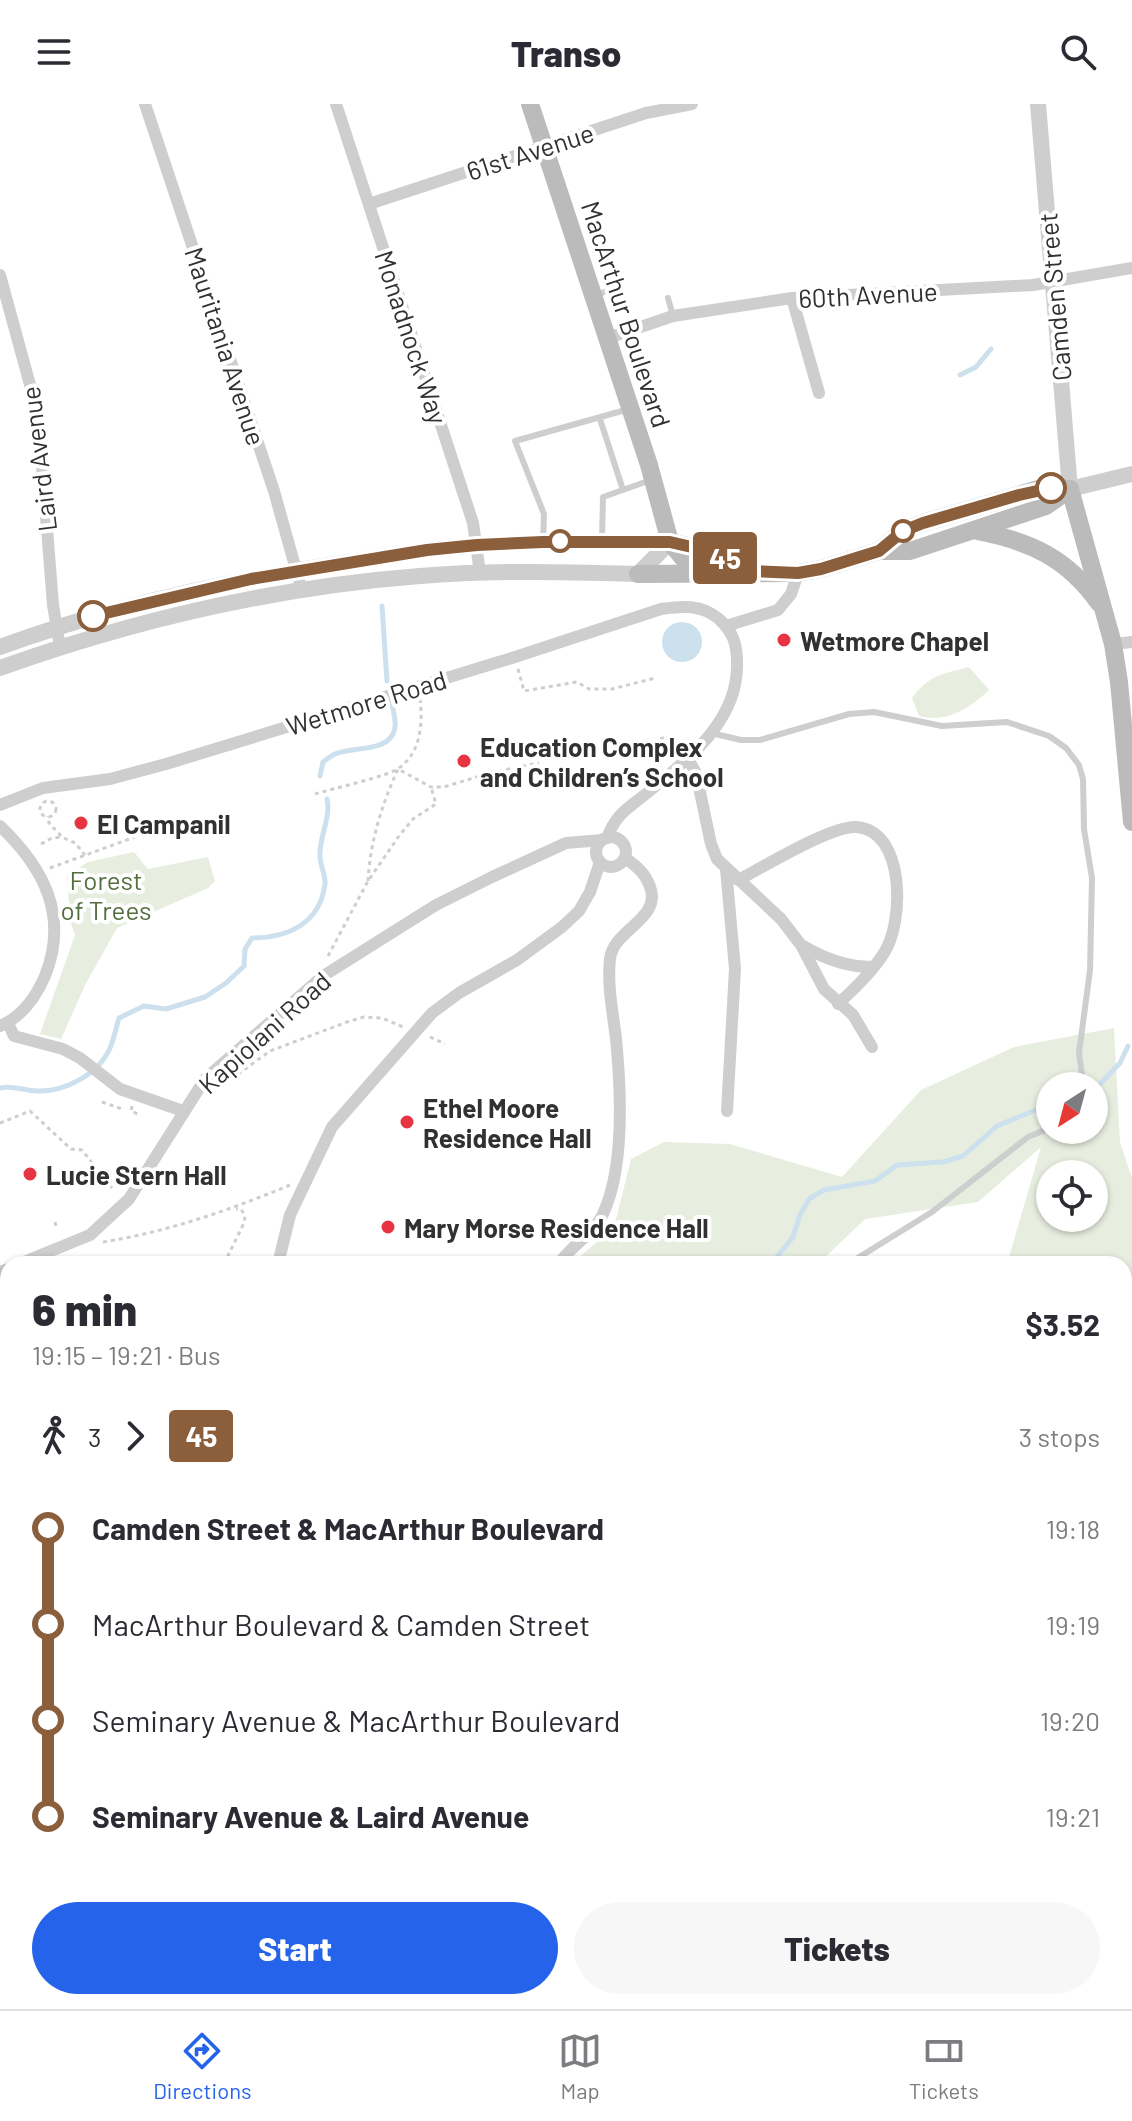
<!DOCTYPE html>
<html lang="en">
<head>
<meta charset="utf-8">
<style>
  :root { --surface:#fff; --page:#f7f7f7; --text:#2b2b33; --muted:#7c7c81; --line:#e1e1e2; --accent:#2563eb }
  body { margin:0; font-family:Barlow,sans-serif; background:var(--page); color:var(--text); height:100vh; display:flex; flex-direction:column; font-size:30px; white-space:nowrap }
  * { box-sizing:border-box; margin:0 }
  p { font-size:26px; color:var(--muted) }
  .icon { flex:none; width:44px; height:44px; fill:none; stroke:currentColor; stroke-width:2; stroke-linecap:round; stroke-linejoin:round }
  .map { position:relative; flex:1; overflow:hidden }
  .details { position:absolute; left:0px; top:1152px; width:1132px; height:754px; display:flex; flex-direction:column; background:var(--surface); border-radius:24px 24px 0 0; box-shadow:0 2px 6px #0004 }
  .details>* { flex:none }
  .badge { padding:0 16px; border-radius:6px; font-size:28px; line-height:52px }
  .needle { width:52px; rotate:216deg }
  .buttons { position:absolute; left:1036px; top:968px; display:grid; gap:16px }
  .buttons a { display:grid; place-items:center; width:72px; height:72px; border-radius:50%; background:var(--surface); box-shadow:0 2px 6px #0004; font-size:40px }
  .map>.badge { position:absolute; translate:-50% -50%; box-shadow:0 0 0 4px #fff }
  .legs { display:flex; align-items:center; gap:12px; height:88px; padding:0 32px; font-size:26px }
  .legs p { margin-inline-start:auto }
  .summary { display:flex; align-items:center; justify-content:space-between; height:136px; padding:0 32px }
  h1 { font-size:44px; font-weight:800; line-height:60px }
  .cta { display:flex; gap:16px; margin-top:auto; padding:16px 32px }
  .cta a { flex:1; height:92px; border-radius:48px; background:var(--accent); color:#fff; font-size:32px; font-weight:800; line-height:92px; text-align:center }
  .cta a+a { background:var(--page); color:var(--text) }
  ul { padding:0 32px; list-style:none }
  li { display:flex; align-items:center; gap:28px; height:96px; font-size:30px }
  li i { display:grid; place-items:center; width:12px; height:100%; margin:0 10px; background:currentColor }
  li i::after { content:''; width:20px; height:20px; margin:-10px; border:6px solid; border-radius:50%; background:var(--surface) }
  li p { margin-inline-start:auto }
  li:first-child i { background:linear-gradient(#0000 50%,currentColor 0) }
  li:last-child i { background:linear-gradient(currentColor 50%,#0000 0) }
  header { display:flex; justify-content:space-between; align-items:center; height:104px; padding:0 32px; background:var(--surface); font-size:36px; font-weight:800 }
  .tabs { display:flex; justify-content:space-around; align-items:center; height:112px; border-top:2px solid var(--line); background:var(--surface); font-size:22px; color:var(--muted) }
  .tabs a { display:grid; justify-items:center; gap:4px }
  .tabs .on { color:var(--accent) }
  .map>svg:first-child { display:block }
</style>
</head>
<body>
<header><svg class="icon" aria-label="menu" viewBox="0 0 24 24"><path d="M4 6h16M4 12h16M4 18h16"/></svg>Transo<svg class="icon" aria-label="search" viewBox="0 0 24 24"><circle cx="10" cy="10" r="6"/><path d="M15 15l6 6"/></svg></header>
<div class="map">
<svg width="1132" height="1905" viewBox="0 0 1132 1905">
  <rect width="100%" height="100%" fill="#fff"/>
  <g fill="#e7eedf" fill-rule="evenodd">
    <path d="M 969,563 L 989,586 C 969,605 947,619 919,612 L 912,594 C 929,571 942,570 969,563 Z"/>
    <polygon points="134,748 148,765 208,753 215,777 208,784 117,824 85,881 61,935 40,930 75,831 70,817 67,771 88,758"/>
    <path d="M 1114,924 L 1120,1038 L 1132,1074 L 1132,1195 L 1124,1208 L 1124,1160 L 1007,1160 L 1041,1043 L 978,1098 L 865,1115 L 818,1160 L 575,1160 L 582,1151 L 614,1123 L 631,1055 L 664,1038 L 730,1040 L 842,1073 L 921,986 L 1014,943 ZM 1050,982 L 1094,982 L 1094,1026 L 1050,1026 ZM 1050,1070 L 1094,1070 L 1094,1114 L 1050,1114 Z"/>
  </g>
  <circle fill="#cce0ed" cx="682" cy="538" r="20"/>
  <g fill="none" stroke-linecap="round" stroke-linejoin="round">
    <g stroke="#cce0ed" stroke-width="5">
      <polyline points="960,271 976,263 991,245"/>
      <polyline points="382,502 387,577"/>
      <path d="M 320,672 L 323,658 C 326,656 329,653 333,651 C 349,642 383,649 393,630 C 398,621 393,608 392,599"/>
      <polyline points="1101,979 1120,959 1128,942"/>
      <path d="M 0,984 C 14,981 24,987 37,987 C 65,988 99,970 110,944 C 114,935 116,924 119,914 L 144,902 L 166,905 L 205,893 L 226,879 L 244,862 L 245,845 L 252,834 C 287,834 320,820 325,780 C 326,770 319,760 320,750 C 320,730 331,714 327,695"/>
      <polyline points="771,1160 793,1133 800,1111 809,1095 824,1086 875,1077 897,1061 943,1058 963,1052 997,1022 1050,1000"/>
    </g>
    <g stroke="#cecece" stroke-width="3" stroke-dasharray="4 4" stroke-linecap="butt">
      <polyline points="518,565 524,587 577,578 589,585 612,585 655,574"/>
      <polyline points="660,635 666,633 678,646"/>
      <path d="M 315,690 C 331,685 389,672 399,664 C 421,648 423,620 420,595"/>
      <circle cx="48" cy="705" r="8"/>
      <polyline points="64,734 75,739 85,751"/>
      <polyline points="41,740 52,734 62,733 49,719 48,712"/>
      <polyline points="50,764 135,733"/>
      <path d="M 368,777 C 370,738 382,700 398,665 L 431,683 L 444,683 L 493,668 L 539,659"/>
      <polyline points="328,852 368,777 399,732 413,715 436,700 431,683"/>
      <polyline points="430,933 445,940"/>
      <polyline points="212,989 270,947 347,918 364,913 382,914 403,923"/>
      <polyline points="102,998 122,1005"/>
      <polyline points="132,1002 131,1007 140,1011"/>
      <polyline points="0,1019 30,1007 71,1045 82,1046 112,1084"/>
      <polyline points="55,1118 56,1122"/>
      <path d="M 103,1138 C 167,1128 230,1106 290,1081"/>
      <polyline points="224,1160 244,1119 245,1112 241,1105 236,1105"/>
      <polyline points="0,1420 8,1419"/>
      <polyline points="0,1693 8,1690"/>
      <polyline points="333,1898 333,1905"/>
      <polyline points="48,1905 64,1898"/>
      <polyline points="352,1905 361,1898"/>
    </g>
    <g stroke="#cecece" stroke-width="6">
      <polyline points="596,191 615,184"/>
      <polyline points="668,194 673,212"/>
      <polyline points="600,315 623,386"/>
      <polyline points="602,435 603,393 651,376"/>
      <polyline points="543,438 544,410 515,337 629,305"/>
      <polyline points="711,629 741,636 760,636 849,610 874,608 942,622 1007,618 1049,632 1066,644 1079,661 1083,675 1084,725 1092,774 1090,866 1079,949 1082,971 1089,982"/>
      <polyline points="1094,990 1094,997"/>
      <polyline points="848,1160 932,1108 1028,1033 1050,1024"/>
    </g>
    <g stroke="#cecece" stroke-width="12">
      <polyline points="145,0 274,387 302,487"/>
      <polyline points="336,0 473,419 480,469"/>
      <polyline points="369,100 646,9 692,0"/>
      <polyline points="0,171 38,310 53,501 60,543"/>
      <polyline points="792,194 819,289"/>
      <polyline points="608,234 673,212 792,194 1033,181 1132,164"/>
      <polyline points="726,522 778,506 791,490 798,469"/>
      <polyline points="1113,540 1132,538"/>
      <polyline points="688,655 696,669 711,740 717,755 781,815 801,841 824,885 853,911 872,943"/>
      <path d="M 0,701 L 43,684 L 110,675 L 166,660 L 515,553 L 661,505 C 683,502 701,500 719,515 C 733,528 737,540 737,558 C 739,617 688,655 647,689 C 627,705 616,710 607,734"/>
      <path d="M 0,722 C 44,764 69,812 45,872 C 36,893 21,913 0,922"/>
      <circle cx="611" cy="748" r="15"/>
      <polyline points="726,765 735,865 727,1007"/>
      <path d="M 738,776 C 764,763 830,722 856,723 C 906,726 904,819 884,849 C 872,868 854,885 838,900"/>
      <path d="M 803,842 C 825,855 847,863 872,863"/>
      <polyline points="8,919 14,932 63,945 80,954 120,985 183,1007"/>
      <polyline points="19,1160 90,1131 129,1095 205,975 323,872 436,801 492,773 566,739 602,736"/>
      <polyline points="278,1160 290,1111 332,1023 432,909 459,889 517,856 562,823 579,807 590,788 600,758"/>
      <path d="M 559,1160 C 571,1141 594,1130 603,1110 C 625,1063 621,986 616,935 C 613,909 607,881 610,855 C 613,826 659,816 651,786 C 647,771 638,763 625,754"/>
      <polyline points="0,1168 8,1165"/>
      <polyline points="1124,1432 1132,1431"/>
      <polyline points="1124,1596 1132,1596"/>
      <polyline points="1124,1781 1132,1776"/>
      <polyline points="0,1875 8,1895"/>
      <polyline points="944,1898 957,1905"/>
      <polyline points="250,1905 251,1898"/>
      <polyline points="730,1905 734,1898"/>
      <polyline points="972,1905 977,1898"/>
    </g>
    <g stroke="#cecece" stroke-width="16">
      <polyline points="1038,0 1070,385 1132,370"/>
      <path d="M 0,543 C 109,503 222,478 336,460 C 382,453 428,445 475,441 C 540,436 605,438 670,438"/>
      <path d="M 0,564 C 134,516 278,483 420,472 C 492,466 565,468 638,470 L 670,438"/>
    </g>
    <g stroke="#bbb" stroke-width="18">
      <polyline points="530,0 649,361 670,438 687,459 707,469"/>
      <polyline points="1070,385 1113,540 1119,578 1132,718"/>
      <path d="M 977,427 C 1030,437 1067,454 1099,499"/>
      <polyline points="670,438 709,447 749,466"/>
      <polyline points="879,447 903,427 923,419 1042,384 1070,385"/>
      <polyline points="638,470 798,469 821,465 879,447 910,447 1046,402 1070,385"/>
      <polyline points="1124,1245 1132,1239"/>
      <polyline points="1124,1276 1132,1275"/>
      <polyline points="503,1905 505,1898"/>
    </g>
  </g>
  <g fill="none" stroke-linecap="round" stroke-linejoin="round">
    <defs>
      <polyline id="line-1" points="93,512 251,475 427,446 477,441 543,438 670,438 709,447 751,467 798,469 821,465 879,447 903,427 923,419 1019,391 1051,384"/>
    </defs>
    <use href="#line-1" stroke="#fff" stroke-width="18"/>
    <use href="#line-1" stroke="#8b5e3c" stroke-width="12"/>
  </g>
  <g fill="#fff" stroke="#8b5e3c" stroke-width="4">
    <circle cx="1051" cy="384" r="14"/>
    <circle cx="903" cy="427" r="10"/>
    <circle cx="560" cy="437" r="10"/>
    <circle cx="93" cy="512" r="14"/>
  </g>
  <g fill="#e73442" stroke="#fff" stroke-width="3">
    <circle cx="784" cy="536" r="8"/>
    <circle cx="464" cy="657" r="8"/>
    <circle cx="81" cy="719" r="8"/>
    <circle cx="407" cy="1018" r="8"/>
    <circle cx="30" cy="1070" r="8"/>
    <circle cx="388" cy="1123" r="8"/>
  </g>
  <g text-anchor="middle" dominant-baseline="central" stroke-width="8" stroke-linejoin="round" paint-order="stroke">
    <g font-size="26" fill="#313131" stroke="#fff">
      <text transform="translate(530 47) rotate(-18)">61st Avenue</text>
      <text transform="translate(868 190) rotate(-3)">60th Avenue</text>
      <text transform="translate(1054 193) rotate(-95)">Camden Street</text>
      <text transform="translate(627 210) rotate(72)">MacArthur Boulevard</text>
      <text transform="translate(412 233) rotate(72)">Monadnock Way</text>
      <text transform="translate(226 242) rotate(72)">Mauritania Avenue</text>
      <text transform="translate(38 355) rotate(-97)">Laird Avenue</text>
      <text transform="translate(366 598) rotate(-17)">Wetmore Road</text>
      <text transform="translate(264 928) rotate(-42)">Kapiolani Road</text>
    </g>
    <g font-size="26" font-weight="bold" fill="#313131" stroke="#fff" text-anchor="start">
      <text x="800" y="536">Wetmore Chapel</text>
      <text x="480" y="642">Education Complex<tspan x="480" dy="30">and Children’s School</tspan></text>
      <text x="97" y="719">El Campanil</text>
      <text x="423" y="1003">Ethel Moore<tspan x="423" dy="30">Residence Hall</tspan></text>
      <text x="46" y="1070">Lucie Stern Hall</text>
      <text x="404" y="1123">Mary Morse Residence Hall</text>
    </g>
    <g font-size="26" fill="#546e3d" stroke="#fff">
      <text x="106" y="775">Forest<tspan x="106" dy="30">of Trees</tspan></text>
    </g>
  </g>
</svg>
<div class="buttons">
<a><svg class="needle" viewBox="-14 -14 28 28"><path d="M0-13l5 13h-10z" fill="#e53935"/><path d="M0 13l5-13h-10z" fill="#7c7c81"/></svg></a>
<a><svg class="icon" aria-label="locate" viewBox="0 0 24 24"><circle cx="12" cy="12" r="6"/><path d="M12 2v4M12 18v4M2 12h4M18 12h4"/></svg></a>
</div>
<b class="badge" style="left:725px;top:454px;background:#8b5e3c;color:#fff">45</b>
<section class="details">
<div class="summary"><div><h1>6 min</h1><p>19:15 – 19:21 · Bus</p></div><b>$3.52</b></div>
<div class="legs"><svg class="icon" aria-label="walk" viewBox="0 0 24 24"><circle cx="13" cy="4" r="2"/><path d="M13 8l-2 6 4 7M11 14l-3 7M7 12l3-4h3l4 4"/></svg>3<svg class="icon" aria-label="forward" viewBox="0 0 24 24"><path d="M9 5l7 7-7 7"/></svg><b class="badge" style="background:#8b5e3c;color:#fff">45</b><p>3 stops</p></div>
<ul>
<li><i style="color:#8b5e3c"></i><b>Camden Street &amp; MacArthur Boulevard</b><p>19:18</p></li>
<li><i style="color:#8b5e3c"></i><span>MacArthur Boulevard &amp; Camden Street</span><p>19:19</p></li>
<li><i style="color:#8b5e3c"></i><span>Seminary Avenue &amp; MacArthur Boulevard</span><p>19:20</p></li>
<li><i style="color:#8b5e3c"></i><b>Seminary Avenue &amp; Laird Avenue</b><p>19:21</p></li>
</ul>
<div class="cta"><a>Start</a><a>Tickets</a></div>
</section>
</div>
<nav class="tabs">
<a class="on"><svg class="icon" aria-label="directions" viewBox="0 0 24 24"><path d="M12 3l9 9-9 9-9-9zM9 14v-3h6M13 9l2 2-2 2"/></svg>Directions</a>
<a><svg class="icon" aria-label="map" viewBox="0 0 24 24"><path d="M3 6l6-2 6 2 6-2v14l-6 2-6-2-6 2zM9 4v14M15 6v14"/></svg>Map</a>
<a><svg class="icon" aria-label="tickets" viewBox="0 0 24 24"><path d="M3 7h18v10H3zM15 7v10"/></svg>Tickets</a>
</nav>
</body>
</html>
